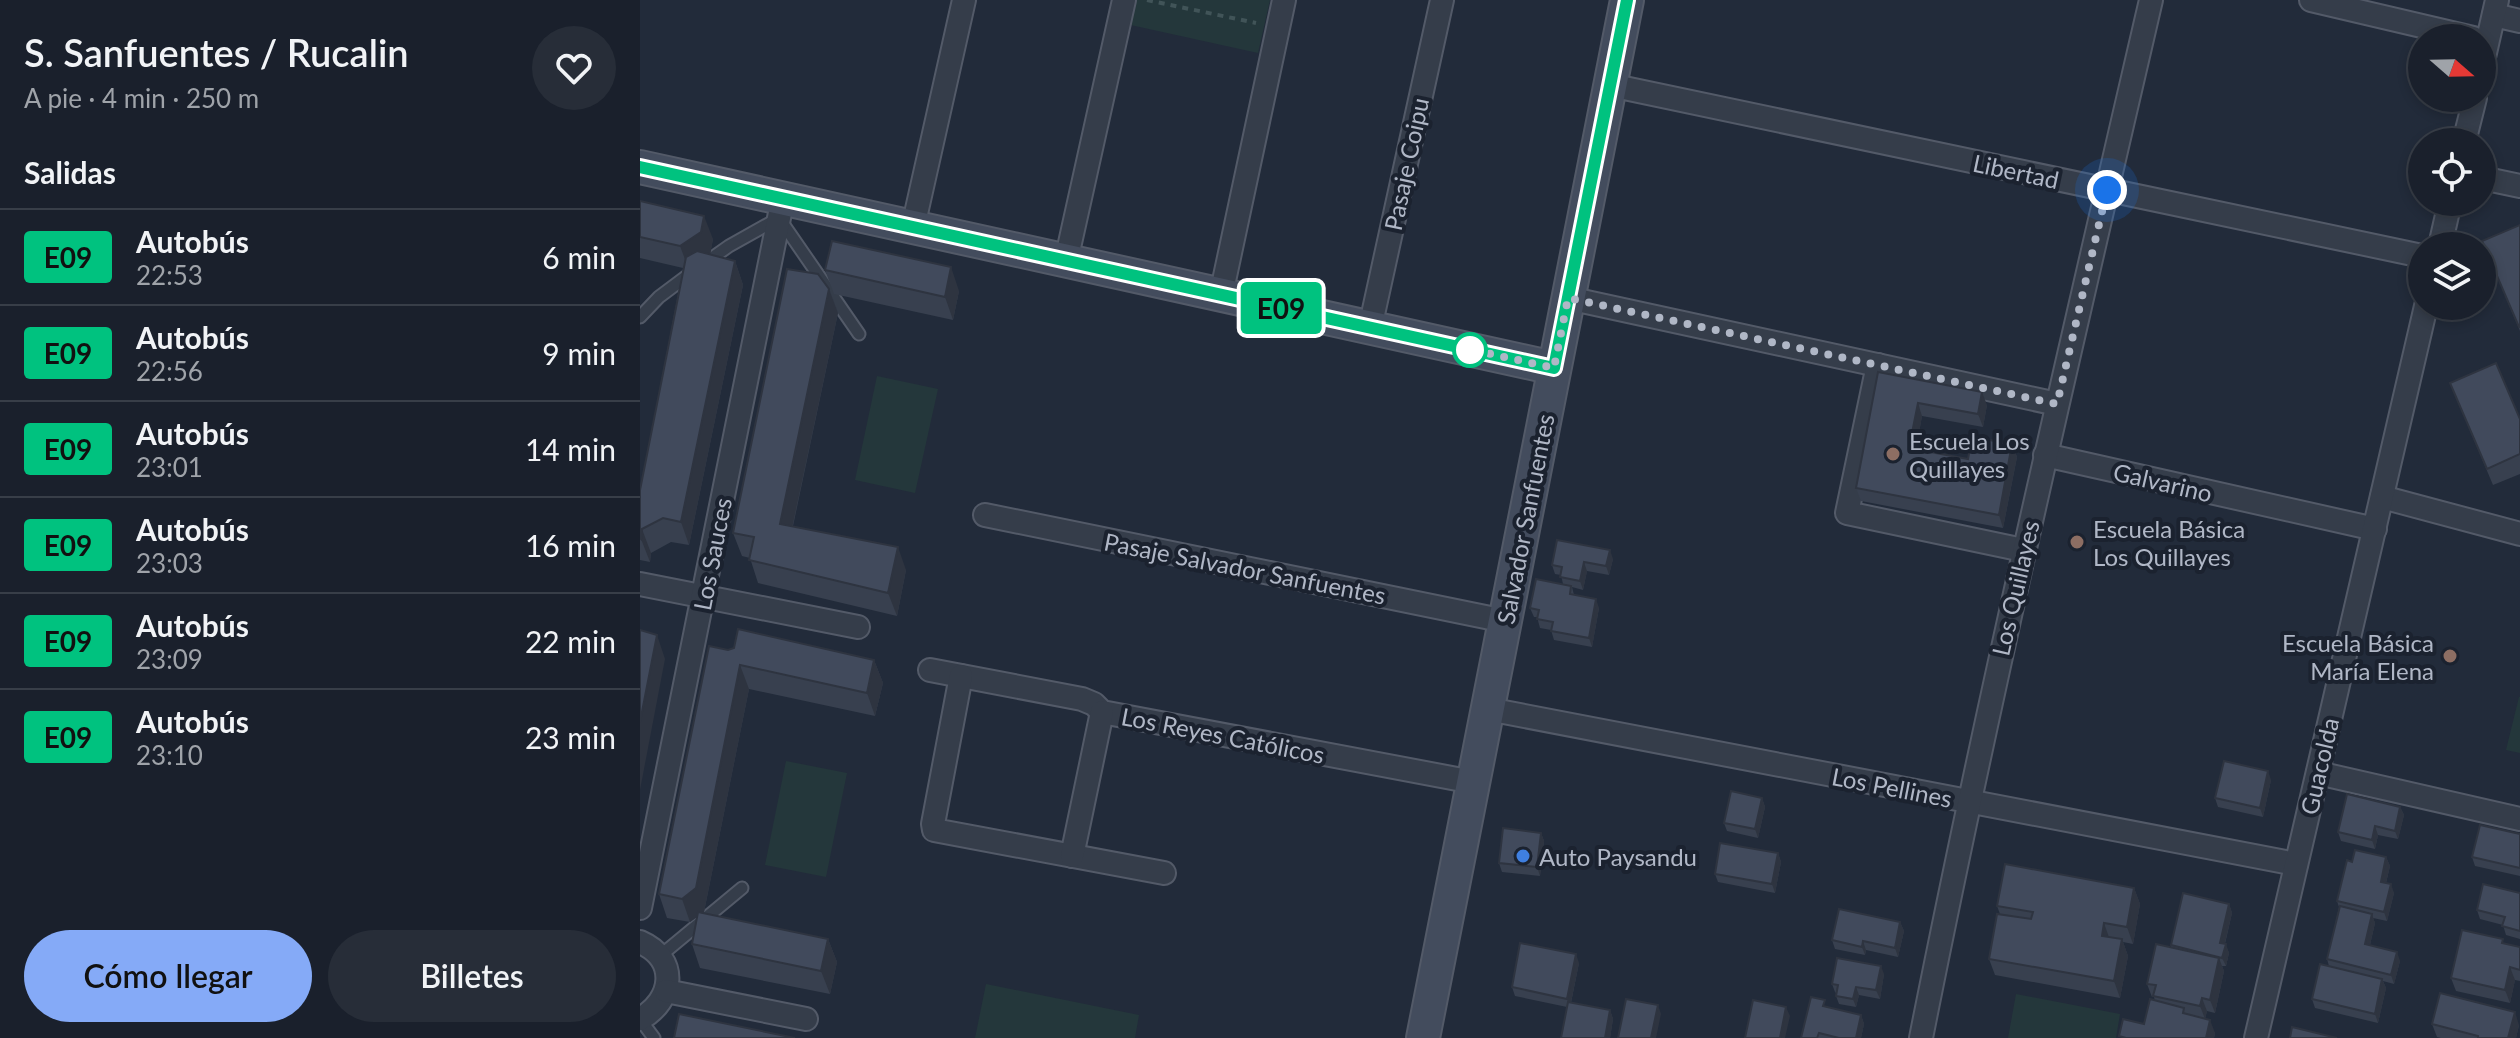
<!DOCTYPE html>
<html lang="es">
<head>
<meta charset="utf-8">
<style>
  :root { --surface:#1a202c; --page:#272d38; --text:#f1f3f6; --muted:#9fa3a9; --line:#383e48; --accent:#85aaf7 }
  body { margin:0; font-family:Lato,sans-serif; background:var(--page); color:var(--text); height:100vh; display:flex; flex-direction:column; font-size:30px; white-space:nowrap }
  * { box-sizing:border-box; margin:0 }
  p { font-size:26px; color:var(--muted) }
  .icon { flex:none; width:44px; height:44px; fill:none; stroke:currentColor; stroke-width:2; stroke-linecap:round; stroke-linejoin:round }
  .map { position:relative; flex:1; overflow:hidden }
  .details { display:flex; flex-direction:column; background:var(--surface); width:640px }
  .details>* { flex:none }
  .badge { padding:0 16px; border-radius:6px; font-size:28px; line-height:52px }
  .needle { width:52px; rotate:110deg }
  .tools { position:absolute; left:1768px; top:24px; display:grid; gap:16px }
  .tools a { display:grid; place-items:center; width:88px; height:88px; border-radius:50%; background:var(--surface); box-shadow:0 4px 12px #0003,0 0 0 2px var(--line); font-size:40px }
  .you { position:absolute; width:40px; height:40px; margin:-20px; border:6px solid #fff; border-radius:50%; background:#1a73e8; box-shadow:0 0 0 12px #1a73e833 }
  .map>.badge { position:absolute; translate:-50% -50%; box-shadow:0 0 0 4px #fff }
  h2 { padding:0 24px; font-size:30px; line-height:72px }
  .round { display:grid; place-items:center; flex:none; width:84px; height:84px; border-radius:42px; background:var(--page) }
  .headline { display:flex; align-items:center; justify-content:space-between; height:136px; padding:0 24px }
  h1 { font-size:38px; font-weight:600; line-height:60px }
  .primary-button { display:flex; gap:16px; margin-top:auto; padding:16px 24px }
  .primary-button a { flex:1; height:92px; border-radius:48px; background:var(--accent); color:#111; font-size:32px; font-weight:600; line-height:92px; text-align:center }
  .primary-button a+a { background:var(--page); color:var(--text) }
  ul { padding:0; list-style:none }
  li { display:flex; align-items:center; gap:24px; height:96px; padding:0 24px; border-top:2px solid var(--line) }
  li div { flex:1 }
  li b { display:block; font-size:30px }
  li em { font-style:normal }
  li .badge { min-width:88px; font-weight:700; text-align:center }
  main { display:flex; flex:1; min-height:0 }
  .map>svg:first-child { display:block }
</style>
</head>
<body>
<main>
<section class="details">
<div class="headline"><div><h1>S. Sanfuentes / Rucalin</h1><p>A pie · 4 min · 250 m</p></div><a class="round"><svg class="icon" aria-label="heart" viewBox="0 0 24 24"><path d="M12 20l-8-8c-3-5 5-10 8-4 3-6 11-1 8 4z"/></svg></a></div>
<h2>Salidas</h2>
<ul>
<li><span class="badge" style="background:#00c27f;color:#111">E09</span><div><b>Autobús</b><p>22:53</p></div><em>6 min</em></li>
<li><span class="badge" style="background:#00c27f;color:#111">E09</span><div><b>Autobús</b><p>22:56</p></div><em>9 min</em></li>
<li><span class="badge" style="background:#00c27f;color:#111">E09</span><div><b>Autobús</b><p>23:01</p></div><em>14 min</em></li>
<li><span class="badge" style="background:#00c27f;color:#111">E09</span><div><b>Autobús</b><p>23:03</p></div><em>16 min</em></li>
<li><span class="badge" style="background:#00c27f;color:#111">E09</span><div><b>Autobús</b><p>23:09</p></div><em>22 min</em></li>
<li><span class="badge" style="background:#00c27f;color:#111">E09</span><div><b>Autobús</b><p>23:10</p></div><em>23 min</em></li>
</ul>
<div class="primary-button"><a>Cómo llegar</a><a>Billetes</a></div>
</section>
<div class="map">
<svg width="1880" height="1038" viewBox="0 0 1880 1038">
  <rect width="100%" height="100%" fill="#222b3a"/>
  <g fill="#24373b">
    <polygon points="492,0 630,0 618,53 486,24"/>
    <polygon points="237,376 298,389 275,493 215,480"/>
    <polygon points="1879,697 1880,697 1880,753 1866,750"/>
    <polygon points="146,761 207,773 186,877 125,865"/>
    <polygon points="346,984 499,1015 495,1038 335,1038"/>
    <polygon points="1376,994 1480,1014 1476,1038 1368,1038"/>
  </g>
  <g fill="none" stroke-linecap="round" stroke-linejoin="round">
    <defs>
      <g id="lane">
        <polyline points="65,263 89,246 139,218 219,334"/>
        <polyline points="0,317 19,297 51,273"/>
        <polyline points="20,956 102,888"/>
        <polyline points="0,1019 14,1038"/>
      </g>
      <g id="street">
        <polyline points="1671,0 1833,38"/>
        <polyline points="1854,15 1880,21"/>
        <polyline points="1842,66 1857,0"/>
        <polyline points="970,85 1782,256"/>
        <polyline points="1824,142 1835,98"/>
        <polyline points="1842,178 1880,186"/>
        <polyline points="273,227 324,0"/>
        <polyline points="1800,246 1810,202"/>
        <polyline points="426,261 484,0"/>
        <polyline points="581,295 644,0"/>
        <polyline points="928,298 1417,404"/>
        <polyline points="730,328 802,0"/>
        <polyline points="1238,365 1207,513 1383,550"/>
        <polyline points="1405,455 1735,529"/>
        <polyline points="1742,497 1880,534"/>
        <polyline points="345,515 865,621"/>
        <polyline points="0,584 218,627"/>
        <polyline points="290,670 442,699 454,704 462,712 833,782"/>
        <polyline points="321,676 293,824 294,830 524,873"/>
        <polyline points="848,709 1656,864"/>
        <polyline points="1678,773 1880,819"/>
        <polyline points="432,856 462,712"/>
        <polyline points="0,908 143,198"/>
        <path d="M 0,942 C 39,959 34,1000 0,1019"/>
        <polyline points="26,991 166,1019"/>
        <path d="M 1281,1038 C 1350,690 1431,345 1511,0"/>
        <polyline points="1616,1038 1786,306"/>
      </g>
      <g id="secondary">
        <polyline points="0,167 914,368"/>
        <polyline points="783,1038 987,0"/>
      </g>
    </defs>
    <use href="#lane" stroke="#535a68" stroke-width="15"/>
    <use href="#street" stroke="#535a68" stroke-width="26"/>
    <use href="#secondary" stroke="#535a68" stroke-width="36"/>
    <polyline stroke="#415458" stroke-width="4" stroke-dasharray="6 6" stroke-linecap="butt" points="507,0 616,23"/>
    <use href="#lane" stroke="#353d4a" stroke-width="11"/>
    <use href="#street" stroke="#353d4a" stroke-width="22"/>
    <use href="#secondary" stroke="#434c5d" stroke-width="32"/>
  </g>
  <g fill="#38404f">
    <polygon points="0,201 73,239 70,254 95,261 103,285 49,545 31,542 11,553 10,562 0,560 0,490 43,268 0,258"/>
    <polygon points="1880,225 1880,331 1842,241"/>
    <polygon points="185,270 319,291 313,320 194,294"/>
    <polygon points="189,289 198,313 153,526 266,570 257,616 118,583 110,558 102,556 93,533"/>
    <polygon points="1238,372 1347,405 1343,427 1282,416 1276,449 1328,459 1372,444 1377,457 1363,528 1221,501 1216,488"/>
    <polygon points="1810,383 1880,419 1880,474 1853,485"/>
    <polygon points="973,559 969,575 947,571 943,590 932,587 934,595 959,608 952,647 914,640 911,630 900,628 897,617 894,617 890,608 923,584 921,575 915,574 912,565"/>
    <polygon points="88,650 234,660 243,683 235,716 109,689 64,912 63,913 188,939 197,962 190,994 60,968 52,944 57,917 50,922 27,918 19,894"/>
    <polygon points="1631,780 1623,817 1578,807 1575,798"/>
    <polygon points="1122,798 1125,807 1118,838 1087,831 1084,823"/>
    <polygon points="1760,807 1764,815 1758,839 1738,835 1735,849 1701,841 1698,832"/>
    <polygon points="901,833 904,841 900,876 862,872 859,863"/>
    <polygon points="1880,834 1880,876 1835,866 1832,857"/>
    <polygon points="1138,853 1141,862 1135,893 1078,882 1075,874"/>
    <polygon points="1746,857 1750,866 1746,883 1754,893 1747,921 1733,918 1735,923 1730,945 1760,961 1754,984 1743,981 1746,988 1738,1023 1675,1008 1672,999 1689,966 1687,959 1699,907 1697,901 1712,862"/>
    <polygon points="1494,888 1500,904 1493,944 1483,942 1488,956 1480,998 1355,975 1349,959 1360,914 1357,906"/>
    <polygon points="1880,893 1880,939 1866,935 1863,925 1840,919 1837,910"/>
    <polygon points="1589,904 1592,913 1585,944 1589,953 1586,966 1582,966 1584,971 1575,1013 1567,1011 1565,1019 1575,1033 1574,1038 1486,1038 1504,1024 1515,1001 1514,997 1512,997 1507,984 1531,947 1531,945"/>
    <polygon points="1260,922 1264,931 1258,957 1226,950 1225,955 1195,949 1192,940"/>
    <polygon points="1880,947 1880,981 1875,980 1870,1003 1816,991 1811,978"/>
    <polygon points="939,963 931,1003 970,1010 973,1019 970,1038 921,1038 927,1007 875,996 872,987"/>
    <polygon points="1244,974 1240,999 1219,995 1216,1007 1199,1004 1196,996 1196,993 1195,992 1192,984"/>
    <polygon points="1187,1007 1221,1015 1224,1024 1221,1038 1161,1038"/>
    <polygon points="1792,1024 1879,1025 1876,1038 1801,1038 1797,1037"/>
  </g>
  <g fill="#2e3440">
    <polygon points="64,216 73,239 70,256 49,270 40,246"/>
    <polygon points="95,261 103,285 49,545 41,522"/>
    <polygon points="311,267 319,291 313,320 305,297"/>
    <polygon points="189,289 198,313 148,547 140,524"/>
    <polygon points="1342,392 1347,405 1343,427 1338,414"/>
    <polygon points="1278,403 1282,416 1274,461 1269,448"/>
    <polygon points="1372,444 1377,457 1363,528 1359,515"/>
    <polygon points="2,529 11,553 10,562 1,539"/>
    <polygon points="258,547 266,570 257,616 248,593"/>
    <polygon points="970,550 973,559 969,575 966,566"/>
    <polygon points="944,562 947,571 943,590 940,581"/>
    <polygon points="956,599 959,608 952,647 949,638"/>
    <polygon points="17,635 25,659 0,790 0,722"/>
    <polygon points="234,660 243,683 235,716 227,693"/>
    <polygon points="100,665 109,689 64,912 50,922 42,899"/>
    <polygon points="1628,771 1631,780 1623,817 1620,808"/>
    <polygon points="1122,798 1125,807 1118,838 1115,829"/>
    <polygon points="1760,807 1764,815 1758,839 1755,831"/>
    <polygon points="1735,826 1738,835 1735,849 1732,840"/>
    <polygon points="901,833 904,841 900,876 897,867"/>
    <polygon points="1138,853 1141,862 1135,893 1132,884"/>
    <polygon points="1746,857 1750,866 1744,891 1741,882"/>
    <polygon points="1751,884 1754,893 1747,921 1744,912"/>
    <polygon points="1494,888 1500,904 1493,944 1487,927"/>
    <polygon points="1589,904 1592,913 1583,951 1580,943"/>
    <polygon points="1732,914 1735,923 1728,953 1725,944"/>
    <polygon points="1260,922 1264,931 1258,957 1255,948"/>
    <polygon points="1464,923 1470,940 1462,936"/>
    <polygon points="188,939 197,962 190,994 181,971"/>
    <polygon points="1482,939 1488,956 1480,998 1474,981"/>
    <polygon points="1223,941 1226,950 1225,955 1222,947"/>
    <polygon points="1586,944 1589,953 1586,966 1582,958"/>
    <polygon points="1757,952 1760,961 1754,984 1751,975"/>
    <polygon points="936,954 939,963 930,1007 927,999"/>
    <polygon points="1579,958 1584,971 1575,1013 1570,1000"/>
    <polygon points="1241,966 1244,974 1240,999 1236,990"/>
    <polygon points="1870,967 1875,980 1870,1003 1865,990"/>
    <polygon points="1742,979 1746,988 1738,1023 1735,1014"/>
    <polygon points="1216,987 1219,995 1216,1007 1213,999"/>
    <polygon points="1562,998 1567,1011 1565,1019 1560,1006"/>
    <polygon points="1018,1005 1021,1014 1016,1038 1011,1038"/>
    <polygon points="1146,1007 1150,1016 1145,1038 1140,1038"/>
    <polygon points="970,1010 973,1019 970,1038 965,1038"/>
    <polygon points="1875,1012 1879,1025 1876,1038 1868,1038"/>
    <polygon points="1221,1015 1224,1024 1221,1038 1216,1038"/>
    <polygon points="1570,1020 1575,1033 1574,1038 1566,1038"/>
  </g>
  <g fill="#414a5c" stroke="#2e3440" stroke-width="2">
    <polygon points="0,201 64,216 61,232 40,246 0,237"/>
    <polygon points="1880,225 1880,327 1879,327 1842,241"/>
    <polygon points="192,241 311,267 305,297 185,270"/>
    <polygon points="57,251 95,261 41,522 23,518 2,529 1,539 0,538 0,490 46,257"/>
    <polygon points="147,269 178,274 189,289 140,524 258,547 248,593 109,560 114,537 93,533"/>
    <polygon points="1856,363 1880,419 1880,454 1847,469 1810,383"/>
    <polygon points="1238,372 1342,392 1338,414 1278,403 1269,448 1328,459 1332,437 1372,444 1359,515 1216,488"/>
    <polygon points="917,540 970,550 966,566 944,562 940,581 920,577 922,567 912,565"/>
    <polygon points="896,579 931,586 930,594 956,599 949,638 911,631 913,622 897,619 899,610 890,608"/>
    <polygon points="98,629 234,660 227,693 100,665 56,888 42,899 19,894 69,646 88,650 94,648"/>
    <polygon points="0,630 17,635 0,722"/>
    <polygon points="1584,761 1628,771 1620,808 1575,798"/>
    <polygon points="1091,791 1122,798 1115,829 1084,823"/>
    <polygon points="1707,794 1760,807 1755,831 1735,826 1732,840 1698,832"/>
    <polygon points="1840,825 1880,834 1880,868 1832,857"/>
    <polygon points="863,828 901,833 897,867 859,863"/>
    <polygon points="1080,843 1138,853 1132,884 1075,874"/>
    <polygon points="1715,850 1746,857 1741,882 1751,884 1744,912 1697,901 1707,860 1712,862"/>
    <polygon points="1365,864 1494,888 1487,927 1464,923 1462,936 1482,939 1474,981 1349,959 1357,914 1391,919 1393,912 1357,906"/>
    <polygon points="1843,884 1880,893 1880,931 1862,926 1865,917 1837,910"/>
    <polygon points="1543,893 1589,904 1580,943 1586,944 1582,958 1531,945"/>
    <polygon points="1700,906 1732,914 1725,944 1757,952 1751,975 1687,959"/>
    <polygon points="1199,909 1260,922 1255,948 1223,941 1222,947 1192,940"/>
    <polygon points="58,912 188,939 181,971 52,944"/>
    <polygon points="1822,930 1863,939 1862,943 1880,947 1880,970 1870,967 1865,990 1811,978"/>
    <polygon points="880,943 936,954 927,999 872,987"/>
    <polygon points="1516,944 1579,958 1570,1000 1562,998 1560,1006 1513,996 1516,985 1507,984"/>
    <polygon points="1197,958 1241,966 1236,990 1216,987 1213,999 1196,996 1198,985 1192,984"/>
    <polygon points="1680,964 1742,979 1735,1014 1672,999"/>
    <polygon points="1800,993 1875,1012 1868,1038 1838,1038 1838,1036 1792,1024"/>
    <polygon points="1171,997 1185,1000 1183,1006 1221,1015 1216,1038 1199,1038 1179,1033 1177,1038 1161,1038"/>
    <polygon points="986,999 1018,1005 1011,1038 978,1038"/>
    <polygon points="1510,999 1544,1008 1543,1013 1570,1020 1566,1038 1486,1038 1479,1036 1483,1019 1504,1024"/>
    <polygon points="1113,1000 1146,1007 1140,1038 1105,1038"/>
    <polygon points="928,1002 970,1010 965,1038 921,1038"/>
    <polygon points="39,1014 155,1038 34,1038"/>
    <polygon points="1652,1027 1697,1038 1650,1038"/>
  </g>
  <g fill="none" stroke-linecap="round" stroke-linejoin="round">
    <defs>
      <polyline id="line" points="0,167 914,368 987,0"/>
    </defs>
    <use href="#line" stroke="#fff" stroke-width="18"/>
    <use href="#line" stroke="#00c27f" stroke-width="12"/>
    <polyline stroke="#b0b7c6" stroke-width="8" stroke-dasharray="0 14.4" points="830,350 819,347 914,368 928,298 1417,404 1467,190"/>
  </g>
  <circle fill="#fff" stroke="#00c27f" stroke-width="4" cx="830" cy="350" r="16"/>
  <g fill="#8d6e63" stroke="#1b222f" stroke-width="3">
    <circle cx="1253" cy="454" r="8"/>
    <circle cx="1437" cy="542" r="8"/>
    <circle cx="1810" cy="656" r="8"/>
  </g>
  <circle fill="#3f7fe0" stroke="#1b222f" stroke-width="3" cx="883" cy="856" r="8"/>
  <g text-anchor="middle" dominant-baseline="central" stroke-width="8" stroke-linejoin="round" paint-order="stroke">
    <g font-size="24" fill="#b0b7c6" stroke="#1b222f">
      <text transform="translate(766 164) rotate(-78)">Pasaje Coipu</text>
      <text transform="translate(1376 171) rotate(12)">Libertad</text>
      <text transform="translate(1523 482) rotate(13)">Galvarino</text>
      <text transform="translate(885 519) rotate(-79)">Salvador Sanfuentes</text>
      <text transform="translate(72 554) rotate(-79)">Los Sauces</text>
      <text transform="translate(605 568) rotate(11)">Pasaje Salvador Sanfuentes</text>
      <text transform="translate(1375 588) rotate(-77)">Los Quillayes</text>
      <text transform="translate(583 735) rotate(11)">Los Reyes Católicos</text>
      <text transform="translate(1679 766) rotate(-77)">Guacolda</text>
      <text transform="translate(1252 787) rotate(11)">Los Pellines</text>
    </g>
    <g font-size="24" fill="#b0b7c6" stroke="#1b222f" text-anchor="start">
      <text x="1269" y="440">Escuela Los<tspan x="1269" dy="28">Quillayes</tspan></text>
      <text x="1453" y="528">Escuela Básica<tspan x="1453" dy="28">Los Quillayes</tspan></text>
      <text x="1794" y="642" text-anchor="end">Escuela Básica<tspan x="1794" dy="28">María Elena</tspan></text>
      <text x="899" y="856">Auto Paysandu</text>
    </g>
  </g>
</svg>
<div class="tools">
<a><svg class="needle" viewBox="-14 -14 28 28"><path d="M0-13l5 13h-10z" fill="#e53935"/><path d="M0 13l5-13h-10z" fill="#9fa3a9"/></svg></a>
<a><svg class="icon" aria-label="locate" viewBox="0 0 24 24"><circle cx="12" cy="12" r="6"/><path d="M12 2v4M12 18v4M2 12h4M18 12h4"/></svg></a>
<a><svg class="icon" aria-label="layers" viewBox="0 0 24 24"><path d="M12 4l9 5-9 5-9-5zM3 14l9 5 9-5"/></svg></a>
</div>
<div class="you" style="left:1467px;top:190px"></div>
<b class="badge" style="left:641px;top:308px;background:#00c27f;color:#111">E09</b>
</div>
</main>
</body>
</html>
